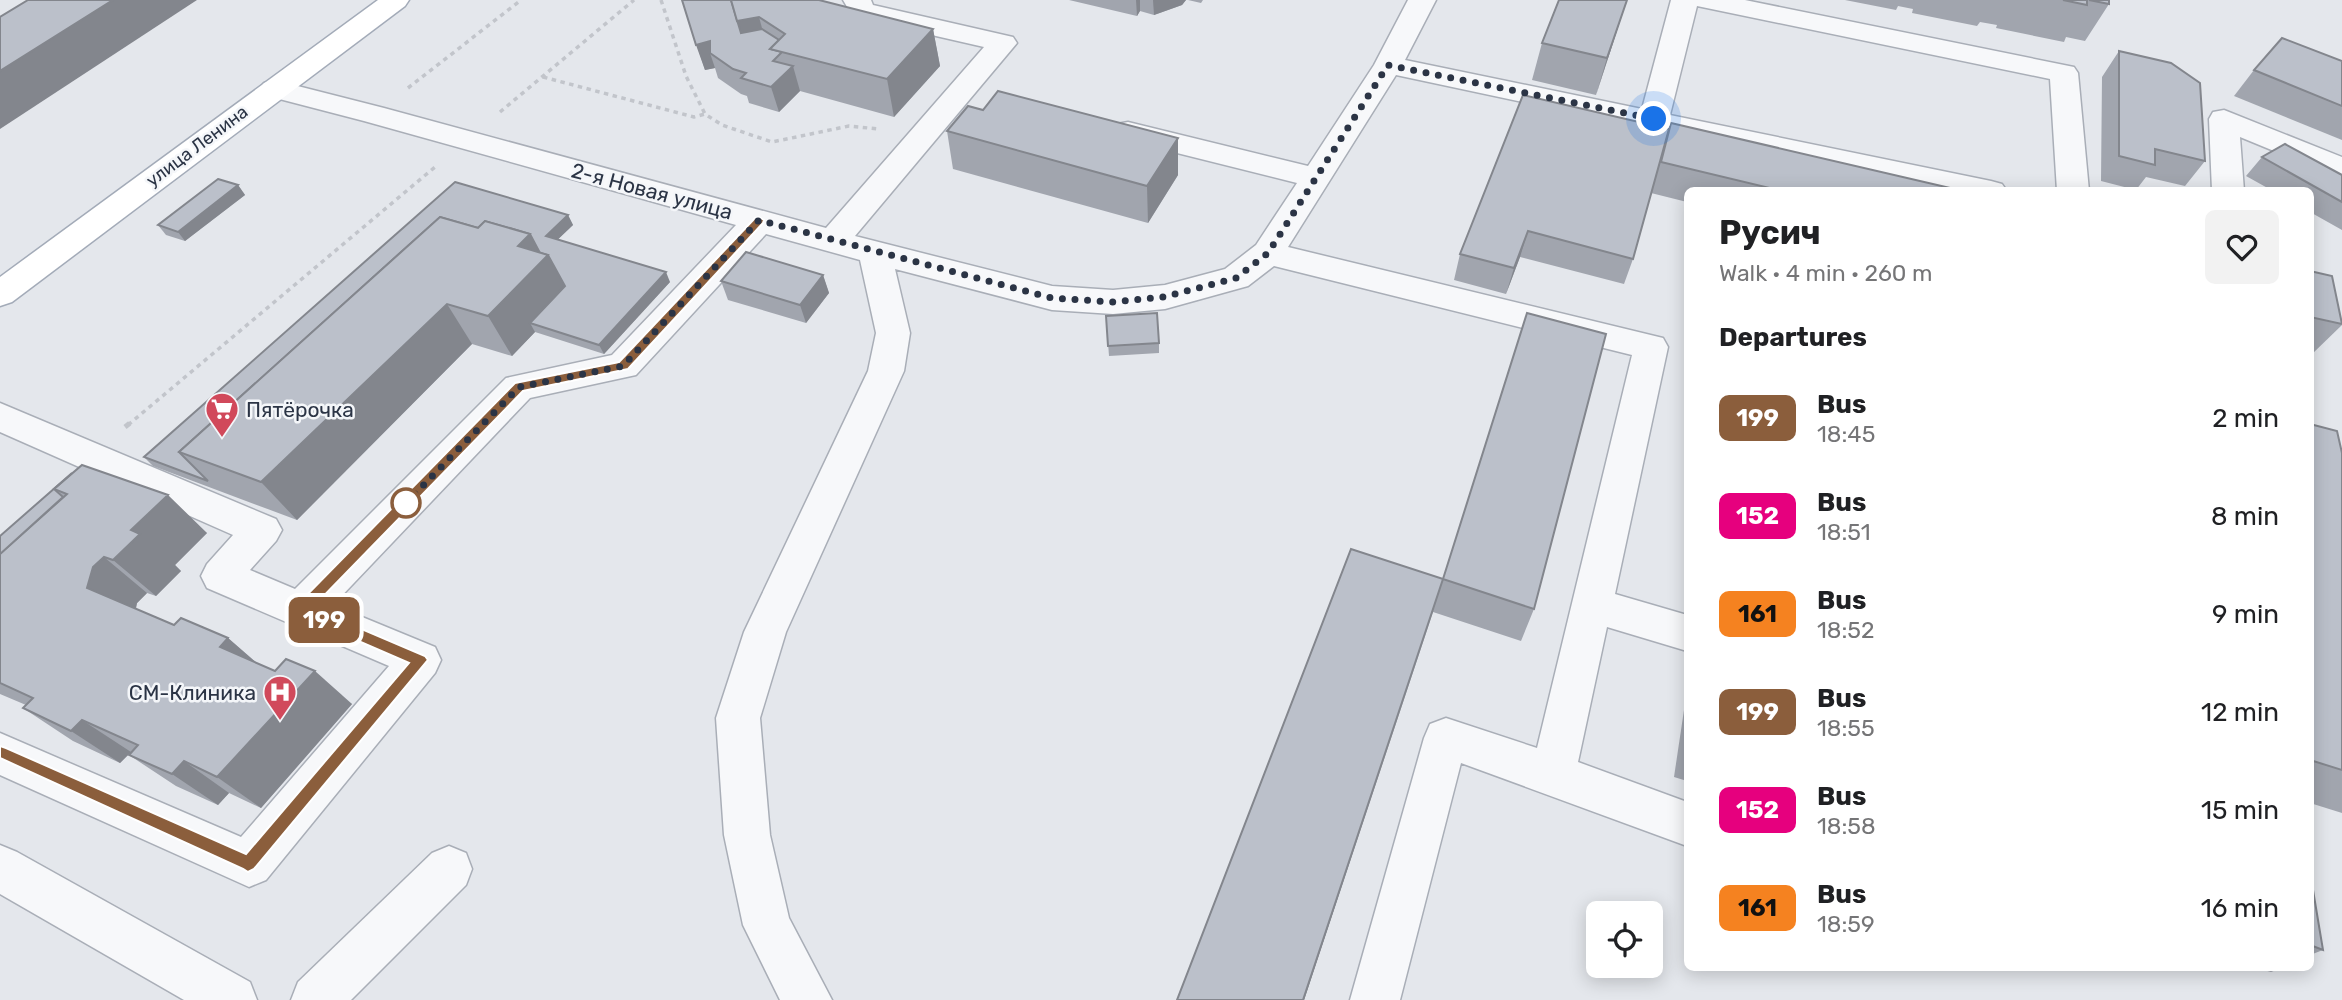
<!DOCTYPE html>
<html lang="en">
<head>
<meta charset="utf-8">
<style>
  :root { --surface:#fff; --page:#f2f2f2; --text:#202124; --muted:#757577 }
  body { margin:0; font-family:Rubik,sans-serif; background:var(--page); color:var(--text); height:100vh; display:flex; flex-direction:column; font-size:26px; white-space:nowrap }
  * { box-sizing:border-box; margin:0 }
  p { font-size:23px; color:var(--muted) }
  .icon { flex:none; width:38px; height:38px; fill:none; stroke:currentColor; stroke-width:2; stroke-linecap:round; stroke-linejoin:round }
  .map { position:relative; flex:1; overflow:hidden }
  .panel { position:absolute; left:1684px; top:187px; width:630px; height:784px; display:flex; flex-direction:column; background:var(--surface); border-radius:10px; box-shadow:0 4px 18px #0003 }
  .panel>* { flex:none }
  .badge { padding:0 14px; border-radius:10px; font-size:24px; line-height:46px }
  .buttons { position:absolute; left:1586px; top:901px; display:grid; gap:14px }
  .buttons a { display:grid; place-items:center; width:77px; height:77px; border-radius:10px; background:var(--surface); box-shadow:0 4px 18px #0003; font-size:35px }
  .you { position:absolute; width:35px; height:35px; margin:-18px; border:5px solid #fff; border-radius:50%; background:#1a73e8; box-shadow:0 0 0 10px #1a73e833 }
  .map>.badge { position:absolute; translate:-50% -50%; box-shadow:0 0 0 4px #fff }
  h2 { padding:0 35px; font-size:26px; line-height:63px }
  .round { display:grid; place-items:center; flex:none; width:74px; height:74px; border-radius:10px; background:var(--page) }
  .headline { display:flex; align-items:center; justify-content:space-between; height:119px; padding:0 35px }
  h1 { font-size:33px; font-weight:700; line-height:52px }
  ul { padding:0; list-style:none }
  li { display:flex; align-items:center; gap:21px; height:98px; padding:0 35px }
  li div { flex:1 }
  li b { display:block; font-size:26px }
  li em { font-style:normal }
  li .badge { min-width:77px; font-weight:700; text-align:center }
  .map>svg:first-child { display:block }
</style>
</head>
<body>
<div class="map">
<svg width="2342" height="1000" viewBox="0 0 2342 1000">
  <rect width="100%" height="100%" fill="#e4e7ec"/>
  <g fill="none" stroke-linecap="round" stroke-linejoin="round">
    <defs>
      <g id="minor">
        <polygon points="843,0 871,0 873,5 1013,37 1017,43 855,236 1052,286 1113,290 1165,285 1225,269 1256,245 1297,183 1117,138 1113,131 1117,124 1128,122 1308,166 1374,65 1408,0 1436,0 1405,60 1642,109 1671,0 1745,0 2074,67 2078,73 2089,191 2057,191 2050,79 1697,6 1670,115 1991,181 2002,184 2007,191 1941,191 1396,75 1288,247 1663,338 1668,347 1615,594 1687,615 1687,651 1607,627 1578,762 1687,802 1687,846 1461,763 1400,1000 1350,1000 1424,738 1430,724 1446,718 1537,748 1632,355 1274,266 1248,286 1165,309 1113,314 1052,310 895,269 910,333 904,371 786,632 760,718 770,835 789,918 832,1000 780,1000 743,925 724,835 716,718 744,632 868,371 876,333 860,260 766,234 636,375 530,398 333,605 435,647 441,660 435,673 266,880 249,887 0,775 0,733 241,837 389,666 207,588 201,576 207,564 233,535 0,432 0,403 276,519 282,530 276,541 250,570 295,589 506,378 612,355 736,225 364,121 264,95 259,89 264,83 274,80 384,108 826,228 984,47 853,17"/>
        <polygon points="2224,110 2342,157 2342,179 2240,137 2244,191 2212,191 2209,119 2213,112"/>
        <polygon points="0,845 17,852 250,982 257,1000 184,1000 0,894"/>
        <polygon points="449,846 466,853 472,869 466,885 351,1000 291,1000 298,982 432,853"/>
      </g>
      <polygon id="major" points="378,0 409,0 405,6 12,302 0,306 0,277"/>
    </defs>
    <use href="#minor" stroke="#a9aeb7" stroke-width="3"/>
    <use href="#major" stroke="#a3abb8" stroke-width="3"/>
    <g stroke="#c2c5cb" stroke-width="3.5" stroke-dasharray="4.5 4.5" stroke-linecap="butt">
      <polyline points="661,0 686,76 705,114 722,125 772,142 849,126 878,129"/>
      <polyline points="543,77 694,117 705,114"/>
      <polyline points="408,88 521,0"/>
      <polyline points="500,112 634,0"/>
      <polyline points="128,425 435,167"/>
    </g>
    <polyline stroke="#c2c5cb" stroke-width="5" stroke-dasharray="6 6" stroke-linecap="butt" points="125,427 130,423"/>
    <use href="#minor" fill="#f7f8fa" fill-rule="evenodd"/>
    <use href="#major" fill="#fff" fill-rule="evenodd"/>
  </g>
  <g fill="#a1a5ae">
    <polygon points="682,0 933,29 940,66 894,117 800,91 779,112 749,103 747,96 741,94 718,78 715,68 705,70"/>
    <polygon points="1069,0 1186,0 1182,5 1154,15 1140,11 1137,16"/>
    <polygon points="1188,0 1203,0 1201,3"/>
    <polygon points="1559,0 1627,0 1596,95 1532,80 1542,43"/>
    <polygon points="1845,0 2109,0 2109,4 2085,41 2066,37 2064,42 1996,28 1997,25 1980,22 1977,26 1912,13 1913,9 1898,6 1896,10"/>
    <polygon points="2119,51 2205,161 2185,186 2146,177 2136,190 2101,181 2102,77"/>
    <polygon points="2342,61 2342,140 2234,96 2254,70"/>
    <polygon points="983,110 1178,175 1148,223 953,169 947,131"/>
    <polygon points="1669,129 1963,191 1687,191 1687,202 1651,193 1633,259 1624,284 1520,257 1506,294 1454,280 1460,254"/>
    <polygon points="2262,157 2342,175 2342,230 2310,212 2310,191 2273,191 2246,176"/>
    <polygon points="238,185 245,195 185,241 166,235 158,225"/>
    <polygon points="568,215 573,225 557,240 670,282 604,354 535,332 512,356 472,344 297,520 153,466 144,457"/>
    <polygon points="2310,271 2342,325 2311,355 2310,354"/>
    <polygon points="823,275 829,293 806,323 728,300 721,281"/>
    <polygon points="1106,316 1159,343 1159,353 1109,356"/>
    <polygon points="2310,424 2342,453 2342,813 2310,803"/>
    <polygon points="72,473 207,533 175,565 181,571 156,596 147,593 137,603 136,609 174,625 228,638 258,664 352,704 261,808 229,793 218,805 176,786 129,755 131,753 131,752 120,763 73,741 23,708 26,705 0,694 0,536"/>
    <polygon points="1351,549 1534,609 1521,641 1433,612 1304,1000 1177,1000"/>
    <polygon points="1687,690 1687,781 1674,777"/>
    <polygon points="2310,872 2323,950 2310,955"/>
    <polygon points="2257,968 2281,968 2271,972"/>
  </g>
  <g fill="#83868d">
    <polygon points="113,0 197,0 0,129 0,71"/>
    <polygon points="1136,0 1140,0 1140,11 1137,16"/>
    <polygon points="1153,0 1186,0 1182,5 1154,15"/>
    <polygon points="1627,0 1596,95 1607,58"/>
    <polygon points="759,17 769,54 748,58 737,21"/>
    <polygon points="933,29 940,66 894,117 887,79"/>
    <polygon points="710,41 710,53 715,68 705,70 696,45"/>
    <polygon points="793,66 800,91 779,112 771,87"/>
    <polygon points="1178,138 1178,175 1148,223 1147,186"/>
    <polygon points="238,185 245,195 185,241 178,232"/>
    <polygon points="568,215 573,225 551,246 546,236"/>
    <polygon points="1528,231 1520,257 1506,294 1514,268"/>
    <polygon points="530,234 548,255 570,296 530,323 535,332 512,356 488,316 518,246"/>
    <polygon points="666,272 670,282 604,354 599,345"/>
    <polygon points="823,275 829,293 806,323 800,305"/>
    <polygon points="447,304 472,344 297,520 261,482"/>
    <polygon points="168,495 207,533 175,565 181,571 156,596 113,560 131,530"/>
    <polygon points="104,557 147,593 137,603 132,623 87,588 93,567"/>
    <polygon points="1443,579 1304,1000 1303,1000"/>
    <polygon points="228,638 268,673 220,647"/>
    <polygon points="315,671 352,704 261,808 217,777"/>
    <polygon points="82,720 131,752 120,763 71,731"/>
    <polygon points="184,761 229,793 218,805 172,774"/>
  </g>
  <g fill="#bbc0ca" stroke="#83868d" stroke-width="2">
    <polygon points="28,0 113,0 0,71 0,17"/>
    <polygon points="682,0 731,0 741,33 762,29 779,40 770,49 782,52 773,61 793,66 771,87 741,78 746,73 733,69 710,53 710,41 696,45"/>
    <polygon points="731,0 819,0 933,29 887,79 770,49 785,34 759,17 737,21"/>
    <polygon points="1559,0 1627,0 1607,58 1542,43"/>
    <polygon points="2063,0 2087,0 2087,5"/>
    <polygon points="2089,0 2109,0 2109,4"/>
    <polygon points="2282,38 2342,61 2342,106 2254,70"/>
    <polygon points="2119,51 2171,63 2200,83 2205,161 2155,149 2155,165 2119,156"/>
    <polygon points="998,91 1178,138 1147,186 947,131 968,106 983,110"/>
    <polygon points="1523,95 1669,129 1633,259 1528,231 1514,268 1460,254"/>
    <polygon points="1671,123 1963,191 1782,191 1661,162"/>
    <polygon points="2285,144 2342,175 2342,202 2262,157"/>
    <polygon points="218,179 238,185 178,232 158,225"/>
    <polygon points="455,182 568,215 546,236 666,272 599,345 530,323 565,286 548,255 540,253 530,234 485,221 478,228 440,217 179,452 208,481 144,457"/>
    <polygon points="440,217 478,228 485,221 530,234 518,246 548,255 488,316 447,304 261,482 179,452"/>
    <polygon points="746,252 823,275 800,305 721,281"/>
    <polygon points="2310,271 2332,276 2342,324 2310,317"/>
    <polygon points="1157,313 1159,343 1108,346 1106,316"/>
    <polygon points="1527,313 1606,334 1534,609 1443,579 1303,1000 1177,1000 1351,549 1443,579"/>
    <polygon points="2310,424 2337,431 2342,453 2342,770 2310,760"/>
    <polygon points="82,465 168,495 131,530 140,534 113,560 104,557 93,567 87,588 174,625 181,618 228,638 220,647 275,671 286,659 315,671 217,777 184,761 172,774 129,755 138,745 82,720 71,731 23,708 33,698 0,683 0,554 67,494 54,489"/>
    <polygon points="72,473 54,489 63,497 0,554 0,536"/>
    <polygon points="2310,872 2323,950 2310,945"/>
  </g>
  <polygon fill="#8b5e3c" stroke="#fff" stroke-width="2" points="759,217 764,220 763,223 628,369 523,391 312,608 425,656 428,660 254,869 248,872 243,869 0,758 0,746 6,748 246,854 409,663 296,614 293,610 296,606 515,383 619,362 755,218"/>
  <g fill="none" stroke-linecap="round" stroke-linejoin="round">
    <polyline stroke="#2b3445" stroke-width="7" stroke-dasharray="0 12.6" points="406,503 519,387 623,366 759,220 1052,298 1113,302 1164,297 1236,278 1268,253 1388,65 1654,119"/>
  </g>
  <defs>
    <symbol id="supermarket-pin" viewBox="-11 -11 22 30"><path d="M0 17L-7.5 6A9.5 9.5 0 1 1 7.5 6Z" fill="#d1495b" stroke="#f4f6f9"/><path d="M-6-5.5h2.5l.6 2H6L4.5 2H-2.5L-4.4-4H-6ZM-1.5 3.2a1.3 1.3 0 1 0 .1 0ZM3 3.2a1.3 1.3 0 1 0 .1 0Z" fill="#fff"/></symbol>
    <symbol id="hospital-pin" viewBox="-11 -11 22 30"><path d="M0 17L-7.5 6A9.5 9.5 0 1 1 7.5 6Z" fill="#d1495b" stroke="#f4f6f9"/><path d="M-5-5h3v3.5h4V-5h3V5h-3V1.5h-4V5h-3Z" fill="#fff"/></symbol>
  </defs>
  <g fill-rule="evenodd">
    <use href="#supermarket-pin" x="203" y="390" width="38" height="52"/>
    <use href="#hospital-pin" x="261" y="673" width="38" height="52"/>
  </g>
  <circle fill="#fff" stroke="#8b5e3c" stroke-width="3.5" cx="406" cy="503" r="14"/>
  <g text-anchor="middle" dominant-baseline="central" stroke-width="5" stroke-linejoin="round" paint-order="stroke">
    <g font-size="18" fill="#2b3445" stroke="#f4f6f9">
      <text transform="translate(197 146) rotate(-37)">улица Ленина</text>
    </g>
    <g font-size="21" fill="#2b3445" stroke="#f4f6f9">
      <text transform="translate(652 191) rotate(15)">2-я Новая улица</text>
    </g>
    <g font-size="21" fill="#2b3445" stroke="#f4f6f9" text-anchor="start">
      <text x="246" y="409">Пятёрочка</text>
      <text x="256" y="692" text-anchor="end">СМ-Клиника</text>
    </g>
  </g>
</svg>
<div class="buttons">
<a><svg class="icon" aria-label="locate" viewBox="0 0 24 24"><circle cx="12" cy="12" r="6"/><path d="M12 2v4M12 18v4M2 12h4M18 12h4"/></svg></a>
</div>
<div class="you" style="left:1654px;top:119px"></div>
<b class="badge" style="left:324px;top:620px;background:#8b5e3c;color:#fff">199</b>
<section class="panel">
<div class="headline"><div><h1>Русич</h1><p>Walk · 4 min · 260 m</p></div><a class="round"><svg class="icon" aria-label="heart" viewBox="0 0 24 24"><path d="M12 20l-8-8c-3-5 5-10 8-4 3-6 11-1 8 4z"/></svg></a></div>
<h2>Departures</h2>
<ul>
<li><span class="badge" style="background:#8b5e3c;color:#fff">199</span><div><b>Bus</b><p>18:45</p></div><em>2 min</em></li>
<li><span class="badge" style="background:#e6007e;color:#fff">152</span><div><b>Bus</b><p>18:51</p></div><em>8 min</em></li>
<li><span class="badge" style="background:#f58220;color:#111">161</span><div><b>Bus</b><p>18:52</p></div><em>9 min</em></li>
<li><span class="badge" style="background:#8b5e3c;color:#fff">199</span><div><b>Bus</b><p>18:55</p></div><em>12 min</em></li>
<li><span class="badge" style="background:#e6007e;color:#fff">152</span><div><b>Bus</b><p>18:58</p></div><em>15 min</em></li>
<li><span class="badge" style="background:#f58220;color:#111">161</span><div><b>Bus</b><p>18:59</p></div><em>16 min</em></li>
</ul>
</section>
</div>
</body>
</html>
